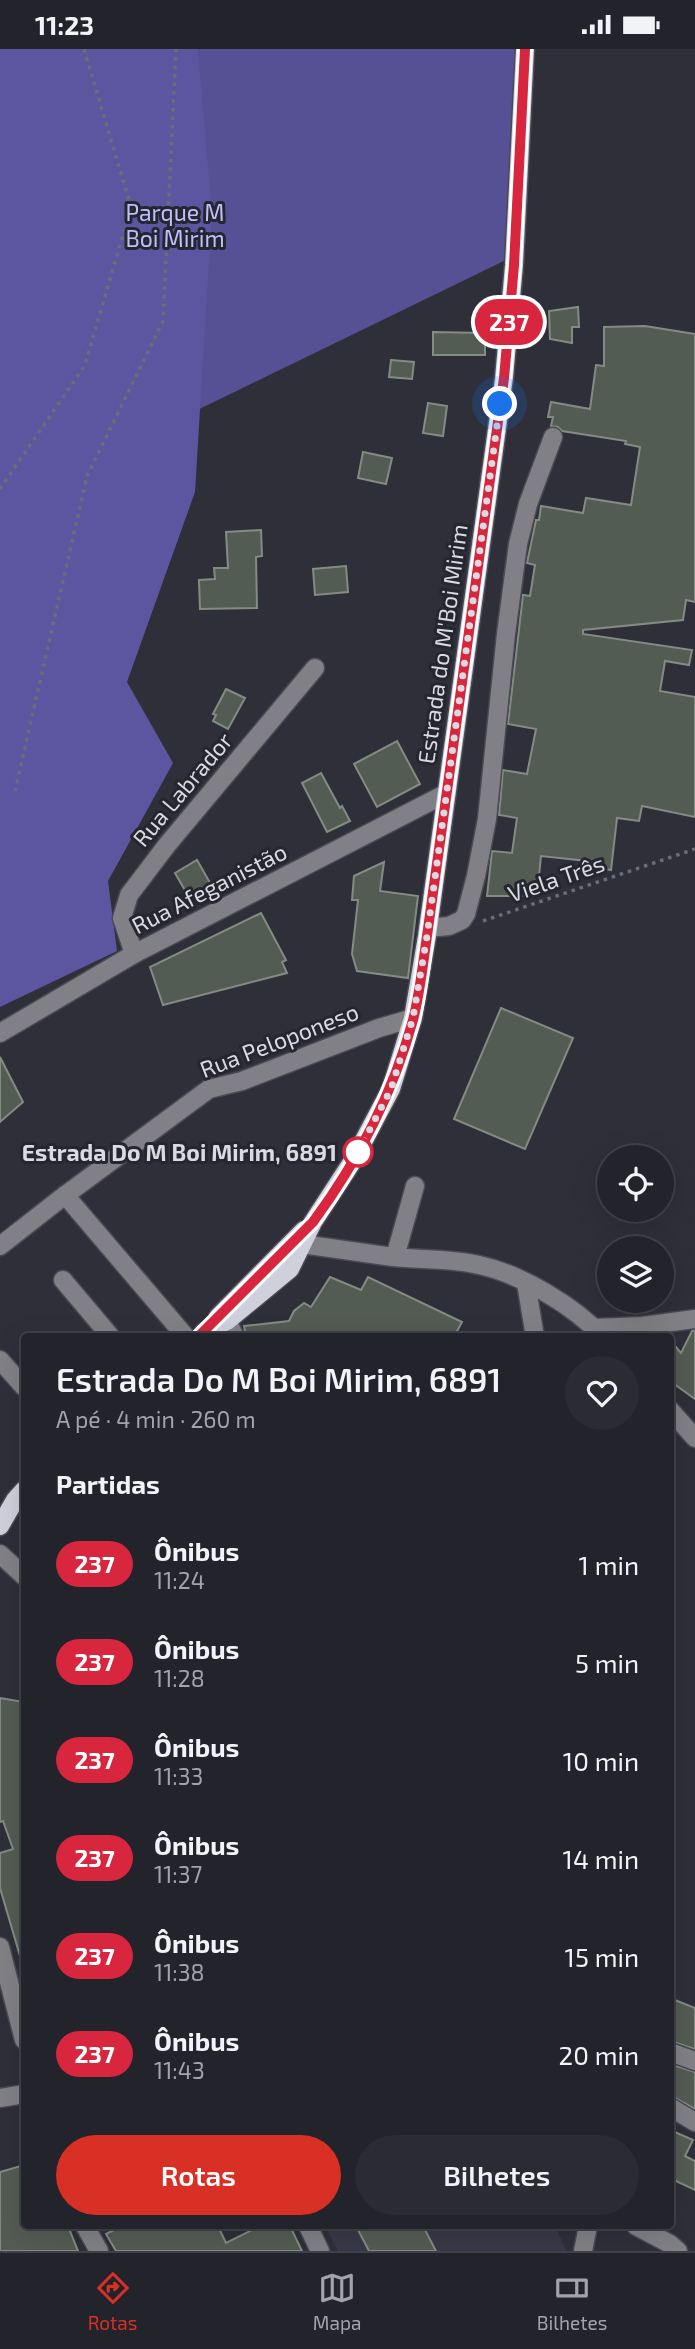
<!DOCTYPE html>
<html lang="pt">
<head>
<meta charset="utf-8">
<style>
  :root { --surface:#23232c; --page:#2b2b34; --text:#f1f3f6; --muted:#a3a4a9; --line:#404048; --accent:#d93025 }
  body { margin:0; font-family:"Exo 2",sans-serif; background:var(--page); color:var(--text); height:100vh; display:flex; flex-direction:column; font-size:26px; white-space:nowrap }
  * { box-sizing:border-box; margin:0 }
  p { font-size:23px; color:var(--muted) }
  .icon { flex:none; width:38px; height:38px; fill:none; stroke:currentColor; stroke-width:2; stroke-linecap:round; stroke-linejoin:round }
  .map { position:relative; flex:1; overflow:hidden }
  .drawer { position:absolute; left:21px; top:1284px; width:653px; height:896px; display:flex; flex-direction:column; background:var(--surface); border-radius:7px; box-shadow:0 7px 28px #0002,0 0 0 2px var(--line) }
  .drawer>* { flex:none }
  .badge { padding:0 14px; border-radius:23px; font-size:24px; line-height:46px }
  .tools { position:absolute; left:597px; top:1096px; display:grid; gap:14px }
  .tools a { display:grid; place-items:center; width:77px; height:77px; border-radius:50%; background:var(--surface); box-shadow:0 7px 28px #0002,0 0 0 2px var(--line); font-size:35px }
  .you { position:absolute; width:35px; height:35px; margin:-18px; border:5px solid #fff; border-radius:50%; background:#1a73e8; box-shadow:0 0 0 10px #1a73e833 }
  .map>.badge { position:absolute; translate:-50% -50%; box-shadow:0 0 0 4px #fff }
  h2 { padding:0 35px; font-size:26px; line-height:63px }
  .round { display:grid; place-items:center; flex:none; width:74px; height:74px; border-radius:37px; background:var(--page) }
  .overview { display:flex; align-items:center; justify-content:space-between; height:119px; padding:0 35px }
  h1 { font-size:33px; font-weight:600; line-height:52px }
  .action { display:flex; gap:14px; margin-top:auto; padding:14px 35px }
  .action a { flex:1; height:80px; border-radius:42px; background:var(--accent); color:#fff; font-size:28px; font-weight:600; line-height:80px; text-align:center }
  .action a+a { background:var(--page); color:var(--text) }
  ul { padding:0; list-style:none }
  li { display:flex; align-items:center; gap:21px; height:98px; padding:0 35px }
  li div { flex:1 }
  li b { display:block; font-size:26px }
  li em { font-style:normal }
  li .badge { min-width:77px; font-weight:700; text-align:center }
  .status { display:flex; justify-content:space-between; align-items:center; height:49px; padding:0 35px; background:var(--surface); direction:ltr }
  .status svg { height:19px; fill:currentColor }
  .dock { display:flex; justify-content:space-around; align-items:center; height:98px; border-top:2px solid var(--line); background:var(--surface); font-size:19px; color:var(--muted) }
  .dock a { display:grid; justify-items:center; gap:4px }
  .dock .active { color:var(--accent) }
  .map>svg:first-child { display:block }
</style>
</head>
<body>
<div class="status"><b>11:23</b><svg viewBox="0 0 49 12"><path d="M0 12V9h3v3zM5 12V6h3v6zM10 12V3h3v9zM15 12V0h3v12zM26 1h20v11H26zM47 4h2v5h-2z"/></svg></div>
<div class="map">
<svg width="695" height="2202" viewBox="0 0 695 2202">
  <rect width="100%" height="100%" fill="#2f2f3a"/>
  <polygon fill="#383848" points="325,2177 555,2177 567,2202 338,2202"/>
  <polygon fill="#565094" points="0,0 525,0 514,207 0,457"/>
  <polygon fill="#5c56a0" points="0,0 198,0 212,164 195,443 127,633 173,714 108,832 117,902 0,958"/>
  <g fill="#535c53" stroke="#838c82" stroke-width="2">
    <polygon points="578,258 579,278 572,278 572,294 550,290 549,262"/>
    <polygon points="645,277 695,285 695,553 686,551 683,571 583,581 583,585 692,601 689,616 665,612 660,642 695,648 695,768 642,757 639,772 617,769 611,821 586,817 587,812 541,807 537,847 487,847 492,802 512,804 517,769 499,766 503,721 527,725 536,680 508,675 523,546 530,547 535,516 527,514 536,471 539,471 541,457 583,464 586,449 631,456 640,398 625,395 626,392 562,382 558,378 551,377 553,368 548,368 551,353 590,360 596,316 604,317 604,278"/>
    <polygon points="433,283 485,284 485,306 433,306"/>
    <polygon points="391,311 414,313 412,330 389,328"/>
    <polygon points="428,354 447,357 443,387 423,384"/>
    <polygon points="363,403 392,409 386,435 358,429"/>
    <polygon points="261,481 262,507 256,508 257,559 200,560 199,531 215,530 214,519 228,519 226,483"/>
    <polygon points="346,517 348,543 315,546 313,520"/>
    <polygon points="226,640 245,649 228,680 213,672 216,666 213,665"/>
    <polygon points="397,692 420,735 377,758 354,715"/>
    <polygon points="321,724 340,759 342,757 350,772 327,783 302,734"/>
    <polygon points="197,811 213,839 190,850 175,824"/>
    <polygon points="384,813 380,842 418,847 408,929 357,922 352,905 358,851 352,851 354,827"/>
    <polygon points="261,864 286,911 282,913 287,924 163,956 150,918"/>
    <polygon points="501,959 573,989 525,1100 454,1070"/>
    <polygon points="0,1008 23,1053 0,1073"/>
    <polygon points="330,1228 361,1241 368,1228 462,1273 454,1288 246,1288 244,1277 289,1272 294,1262 304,1254 311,1258"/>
    <polygon points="695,1281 695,1350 670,1332 670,1291 681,1304 692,1282"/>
    <polygon points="0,1649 24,1653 24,1906 20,1907 0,1839 0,1804 13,1800 3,1772 0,1773"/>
    <polygon points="670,1949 695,1959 695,2000 670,1992"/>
    <polygon points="670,2015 695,2023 695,2060 670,2046"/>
    <polygon points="670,2081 693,2091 685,2107 695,2112 695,2141 674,2131 670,2138"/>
    <polygon points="24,2116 24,2177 68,2177 78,2202 0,2202 0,2123"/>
    <polygon points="112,2177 218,2177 226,2194 260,2177 290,2177 302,2202 116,2202 106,2185 114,2181"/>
    <polygon points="356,2177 423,2177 436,2202 369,2202"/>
  </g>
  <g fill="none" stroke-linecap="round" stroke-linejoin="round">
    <defs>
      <g id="minor">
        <polyline points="428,879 449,877 462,871 466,865 476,827 487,770 506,585 518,495 528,455 553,388"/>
        <polyline points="134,905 122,869 129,846 167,796 315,619"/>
        <polyline points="0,984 134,905 445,745"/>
        <polyline points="65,1146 186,1288"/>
        <path d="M 302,1195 C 332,1199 363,1204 393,1208 C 421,1211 451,1209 479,1216 C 521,1225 574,1257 603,1288"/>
        <polyline points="0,1197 60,1150 209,1040 242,1032 379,979 413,969"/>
        <polyline points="395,1208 415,1137"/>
        <polyline points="63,1231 111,1288"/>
        <polyline points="526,1234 535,1288"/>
        <polyline points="227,1272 235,1288"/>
        <polyline points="594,1279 642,1277 695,1270"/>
        <polyline points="0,1311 24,1338"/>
        <polyline points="670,1361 695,1389"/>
        <polyline points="0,1505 24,1527"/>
        <polyline points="0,1898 24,1991"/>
        <polyline points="670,2003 695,2012"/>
        <polyline points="0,2049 24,2045"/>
        <polyline points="670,2058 695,2073"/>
        <polyline points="85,2177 99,2202"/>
        <polyline points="308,2177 320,2202"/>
        <polyline points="636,2177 670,2195 678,2202"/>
        <polyline points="583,2202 588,2177"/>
      </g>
      <g id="major">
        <polyline points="218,1268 304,1181"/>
        <polyline points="204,1283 227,1272 290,1220 313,1173 354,1110 391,1040 413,969 427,887 504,329 514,216 525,0"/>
        <polyline points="0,1477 15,1451 24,1441"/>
      </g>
    </defs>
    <use href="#minor" stroke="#4a4a55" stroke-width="21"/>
    <use href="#major" stroke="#4a4a55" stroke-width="21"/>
    <g stroke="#6c6c75" stroke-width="3.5" stroke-dasharray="3.5 5" stroke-linecap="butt">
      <polyline points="0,440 85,316 131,158 84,0"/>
      <polyline points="15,742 87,427 163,272 176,0"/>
      <polyline points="483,872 695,800"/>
    </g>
    <use href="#minor" stroke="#808086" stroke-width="18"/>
    <use href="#major" stroke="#d0d0dc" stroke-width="18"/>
  </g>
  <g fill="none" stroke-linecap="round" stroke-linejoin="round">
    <defs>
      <path id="line" d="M 198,1288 L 313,1173 C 358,1112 393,1044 413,971 C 420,944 423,914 427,887 L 504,329 L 514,216 L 525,0"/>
    </defs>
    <use href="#line" stroke="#fff" stroke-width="16"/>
    <use href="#line" stroke="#d7263d" stroke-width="10"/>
    <polyline stroke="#dadae1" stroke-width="7" stroke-dasharray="0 12.6" points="358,1103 391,1040 413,969 427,887 500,355"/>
  </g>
  <circle fill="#fff" stroke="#d7263d" stroke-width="3.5" cx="358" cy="1103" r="14"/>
  <g text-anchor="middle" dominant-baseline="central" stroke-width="6" stroke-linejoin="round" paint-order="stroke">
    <g font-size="23" fill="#c0bffd" stroke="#262630">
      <text x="175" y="163">Parque M<tspan x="175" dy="26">Boi Mirim</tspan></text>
    </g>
    <g font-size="23" fill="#dadae1" stroke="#262630">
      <text transform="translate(442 595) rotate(-82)">Estrada do M'Boi Mirim</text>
      <text transform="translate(182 740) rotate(-50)">Rua Labrador</text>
      <text transform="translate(556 829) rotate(-19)">Viela Três</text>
      <text transform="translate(209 839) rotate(-27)">Rua Afeganistão</text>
      <text transform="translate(279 991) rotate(-21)">Rua Peloponeso</text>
    </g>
    <g font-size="23" font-weight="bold" fill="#dadae1" stroke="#262630" text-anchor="end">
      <text x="337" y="1103">Estrada Do M Boi Mirim, 6891</text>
    </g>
  </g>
</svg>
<div class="tools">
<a><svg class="icon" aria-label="locate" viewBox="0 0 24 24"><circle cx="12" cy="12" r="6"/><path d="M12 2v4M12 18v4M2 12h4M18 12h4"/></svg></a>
<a><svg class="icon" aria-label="layers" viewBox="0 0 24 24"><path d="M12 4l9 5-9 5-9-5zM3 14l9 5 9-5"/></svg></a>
</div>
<div class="you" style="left:500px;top:355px"></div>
<b class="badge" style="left:509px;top:273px;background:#d7263d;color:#fff">237</b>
<section class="drawer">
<div class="overview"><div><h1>Estrada Do M Boi Mirim, 6891</h1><p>A pé · 4 min · 260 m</p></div><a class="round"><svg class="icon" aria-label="heart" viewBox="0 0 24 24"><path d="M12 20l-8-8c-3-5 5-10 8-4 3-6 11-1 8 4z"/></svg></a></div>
<h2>Partidas</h2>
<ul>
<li><span class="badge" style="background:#d7263d;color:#fff">237</span><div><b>Ônibus</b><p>11:24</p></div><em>1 min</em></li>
<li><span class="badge" style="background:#d7263d;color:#fff">237</span><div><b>Ônibus</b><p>11:28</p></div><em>5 min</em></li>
<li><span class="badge" style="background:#d7263d;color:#fff">237</span><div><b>Ônibus</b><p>11:33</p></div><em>10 min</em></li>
<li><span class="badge" style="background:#d7263d;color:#fff">237</span><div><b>Ônibus</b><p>11:37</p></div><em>14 min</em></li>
<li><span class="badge" style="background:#d7263d;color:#fff">237</span><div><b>Ônibus</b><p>11:38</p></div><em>15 min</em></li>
<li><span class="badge" style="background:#d7263d;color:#fff">237</span><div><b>Ônibus</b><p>11:43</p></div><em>20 min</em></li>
</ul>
<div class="action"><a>Rotas</a><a>Bilhetes</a></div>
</section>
</div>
<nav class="dock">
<a class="active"><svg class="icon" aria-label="directions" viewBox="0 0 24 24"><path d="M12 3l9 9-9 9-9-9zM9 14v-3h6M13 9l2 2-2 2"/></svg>Rotas</a>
<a><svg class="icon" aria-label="map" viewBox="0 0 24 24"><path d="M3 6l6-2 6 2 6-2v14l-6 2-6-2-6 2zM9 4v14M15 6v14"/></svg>Mapa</a>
<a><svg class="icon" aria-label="tickets" viewBox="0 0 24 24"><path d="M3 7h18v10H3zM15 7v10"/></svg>Bilhetes</a>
</nav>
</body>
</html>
